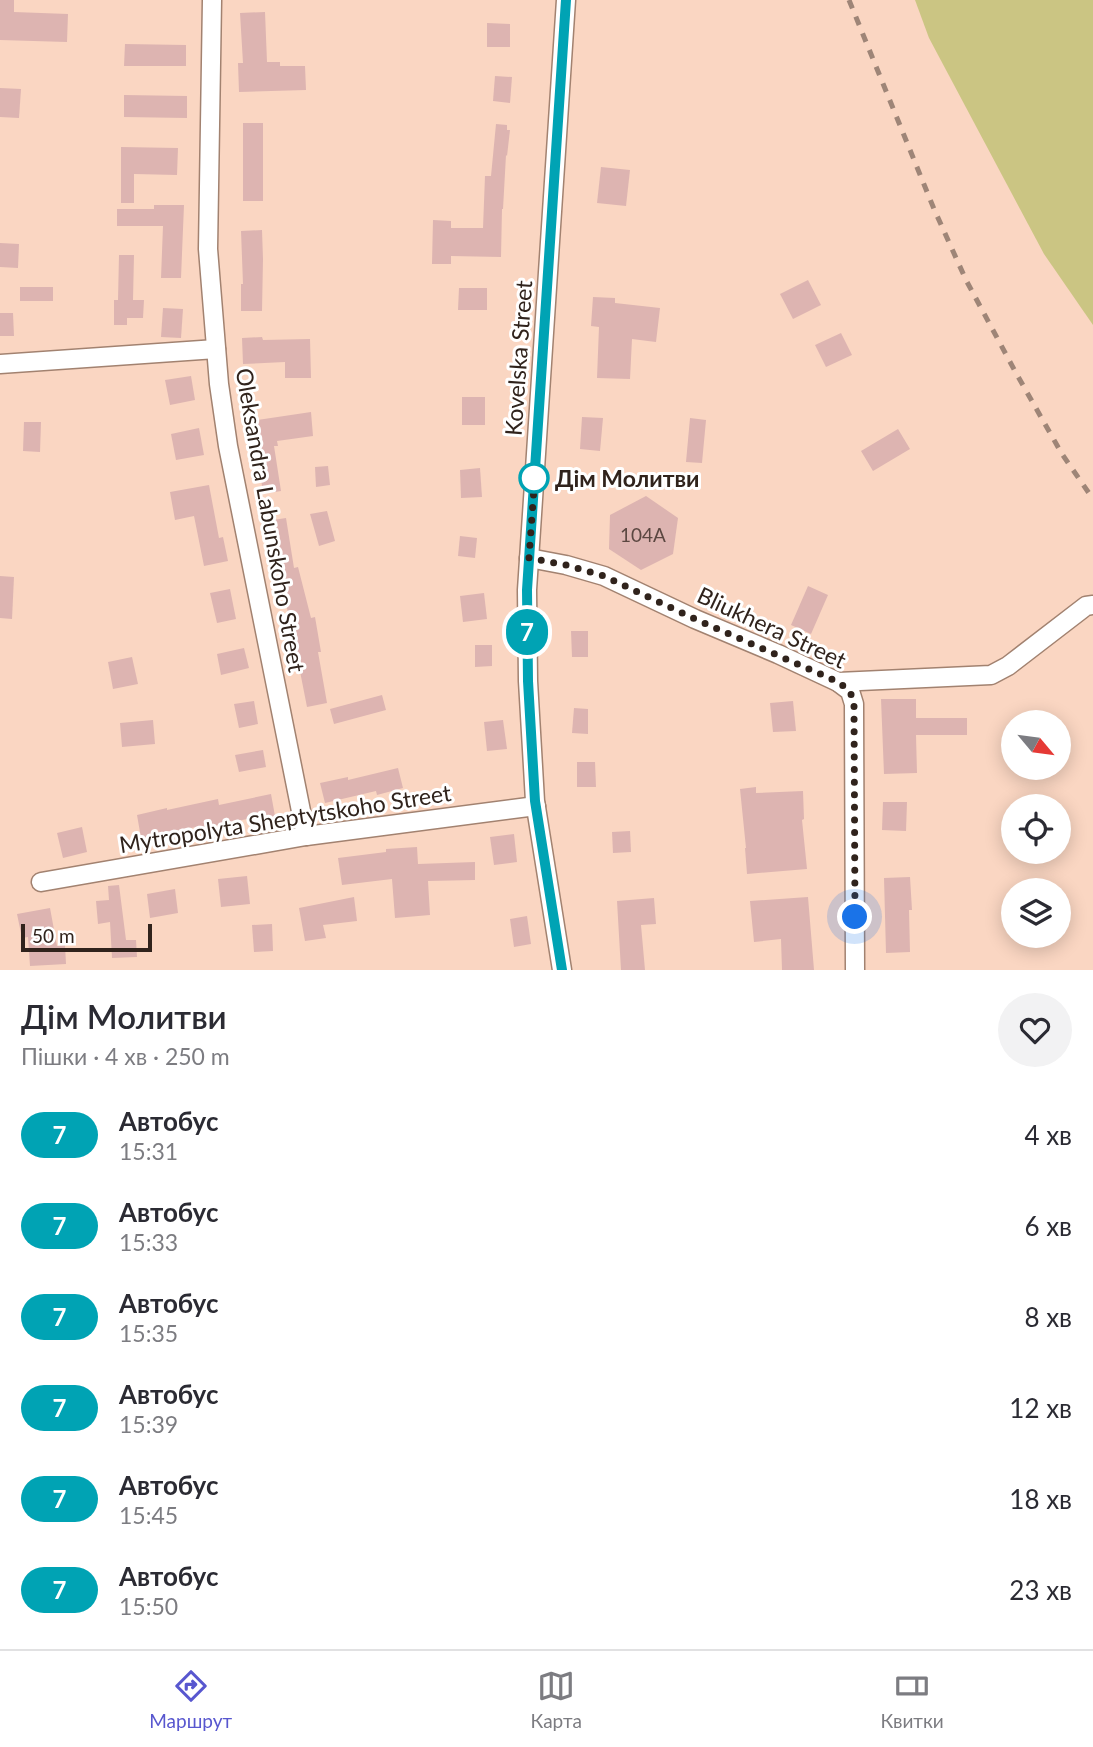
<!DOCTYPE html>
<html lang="uk">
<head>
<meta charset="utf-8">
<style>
  :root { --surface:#fff; --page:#f2f2f3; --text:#2b2b33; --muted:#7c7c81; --line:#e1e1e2; --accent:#5857cf }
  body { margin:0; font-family:Lato,sans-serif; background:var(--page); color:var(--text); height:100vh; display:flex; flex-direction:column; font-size:26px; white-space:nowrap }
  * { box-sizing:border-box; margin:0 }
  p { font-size:23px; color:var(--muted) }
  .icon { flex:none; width:38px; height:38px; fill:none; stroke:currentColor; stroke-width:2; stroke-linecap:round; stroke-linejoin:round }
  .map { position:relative; height:970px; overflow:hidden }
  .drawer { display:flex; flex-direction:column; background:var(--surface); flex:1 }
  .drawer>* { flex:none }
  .badge { padding:0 14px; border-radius:23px; font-size:24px; line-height:46px }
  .needle { width:46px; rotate:119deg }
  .tools { position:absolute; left:1001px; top:710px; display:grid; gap:14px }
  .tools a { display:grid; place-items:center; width:70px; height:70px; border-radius:50%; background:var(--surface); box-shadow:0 4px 18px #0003; font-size:35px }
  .scale { position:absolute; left:21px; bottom:18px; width:131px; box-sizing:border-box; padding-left:7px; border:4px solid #30231c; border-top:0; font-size:19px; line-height:24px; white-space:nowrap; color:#30231c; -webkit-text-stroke:5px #fff; paint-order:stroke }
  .you { position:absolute; width:35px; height:35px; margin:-18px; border:5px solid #fff; border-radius:50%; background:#1a73e8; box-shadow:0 0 0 10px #1a73e833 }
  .map>.badge { position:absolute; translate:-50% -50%; box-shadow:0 0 0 4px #fff }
  .round { display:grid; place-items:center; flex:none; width:74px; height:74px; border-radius:37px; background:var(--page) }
  .headline { display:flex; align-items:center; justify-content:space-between; height:119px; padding:0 21px }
  h1 { font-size:33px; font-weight:600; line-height:52px }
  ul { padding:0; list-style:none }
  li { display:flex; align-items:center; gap:21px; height:91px; padding:0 21px }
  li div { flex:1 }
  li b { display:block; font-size:26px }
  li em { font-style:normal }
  li .badge { min-width:77px; font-weight:700; text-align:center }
  .dock { display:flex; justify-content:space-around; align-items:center; height:98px; border-top:2px solid var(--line); background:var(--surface); font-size:19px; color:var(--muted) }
  .dock a { display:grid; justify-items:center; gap:4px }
  .dock .on { color:var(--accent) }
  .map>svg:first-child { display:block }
</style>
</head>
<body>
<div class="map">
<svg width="1093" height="970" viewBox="0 0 1093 970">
  <rect width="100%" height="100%" fill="#fad6c2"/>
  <polygon fill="#cbc583" points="915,0 1093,0 1093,325 1044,254 929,38"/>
  <g fill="#ddb4b1">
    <polygon points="0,0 14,0 14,12 68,14 67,42 0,40"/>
    <polygon points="265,12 267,62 280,62 280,66 305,66 306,90 239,92 238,63 243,63 240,13"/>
    <polygon points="487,23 510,24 510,47 487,47"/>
    <polygon points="125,44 186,45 186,66 124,66"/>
    <polygon points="495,76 512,77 510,103 493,101"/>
    <polygon points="0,88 21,89 19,118 0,117"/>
    <polygon points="124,95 187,96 187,118 124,117"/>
    <rect x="243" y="123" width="20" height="78"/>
    <polygon points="496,124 507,125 507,130 510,130 507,156 506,155 503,209 502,209 501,257 451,256 451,264 432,264 433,220 451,221 451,228 483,228 485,176 491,176"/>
    <polygon points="121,147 178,148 177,175 134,174 134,203 121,203"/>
    <polygon points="601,167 630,170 626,206 597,203"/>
    <polygon points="154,205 184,205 181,278 161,278 163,226 117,226 117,209 154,209"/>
    <polygon points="262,230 263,259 262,311 241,311 241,284 243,284 241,231"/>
    <polygon points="0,243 19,244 18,268 0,267"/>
    <polygon points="119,255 134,255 133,300 144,300 143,318 127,318 127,325 114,325 114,300 118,300"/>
    <polygon points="808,280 821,305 793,319 780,294"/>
    <rect x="20" y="287" width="33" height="14"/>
    <polygon points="459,288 487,288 487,310 458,310"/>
    <polygon points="593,297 615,298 615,303 660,308 656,342 632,339 630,379 597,378 599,327 591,326"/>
    <polygon points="163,308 183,309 181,338 161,337"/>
    <polygon points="0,313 13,313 14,336 0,336"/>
    <polygon points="841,333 852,355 826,367 815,345"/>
    <polygon points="262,337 263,340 310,339 311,378 285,378 285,362 243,364 242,338"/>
    <polygon points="191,376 195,400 170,405 165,380"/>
    <rect x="462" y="397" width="23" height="28"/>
    <polygon points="311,412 313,436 277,441 278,446 274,446 281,491 263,494 257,447 254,448 250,421"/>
    <polygon points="582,417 603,418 600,451 580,449"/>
    <polygon points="690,418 706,420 702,463 686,462"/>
    <polygon points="24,422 41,422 40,452 23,451"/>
    <polygon points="199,428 204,455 176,460 171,434"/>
    <polygon points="898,429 910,449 873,471 861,451"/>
    <polygon points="328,466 330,485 316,487 315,467"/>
    <polygon points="480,468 482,497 461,498 460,470"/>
    <polygon points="209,485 219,538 223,537 228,561 204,566 194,516 175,520 170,492"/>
    <polygon points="646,496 678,518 673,554 641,570 609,549 610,515"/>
    <polygon points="327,511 335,541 319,546 310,514"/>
    <polygon points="286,518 294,568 298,567 311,618 315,617 321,652 318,652 327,703 307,707 297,656 292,657 286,622 290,621 273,548 271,548 267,521"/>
    <polygon points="460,536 477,538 475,558 458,556"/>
    <polygon points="0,576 14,577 12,619 0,618"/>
    <polygon points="808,586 828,595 811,634 791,625"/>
    <polygon points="230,589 236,619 217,623 210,593"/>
    <polygon points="484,593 487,619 463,622 460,596"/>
    <polygon points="571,631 588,631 588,657 572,657"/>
    <polygon points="475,645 492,645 492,666 475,667"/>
    <polygon points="244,648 249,668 221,675 217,654"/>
    <polygon points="132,657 138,684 113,689 108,662"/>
    <polygon points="382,695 386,710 334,724 330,709"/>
    <polygon points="881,699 916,699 916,718 967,718 967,735 916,735 917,773 884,774"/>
    <polygon points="254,701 258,724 239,728 234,704"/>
    <polygon points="793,701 796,731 773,732 770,703"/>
    <polygon points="574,708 588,709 588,734 572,733"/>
    <polygon points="153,720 155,744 122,747 120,723"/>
    <polygon points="503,720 507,749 487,751 484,722"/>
    <polygon points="263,750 266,767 239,772 235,755"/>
    <polygon points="577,762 595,762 596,787 577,787"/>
    <polygon points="398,768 403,788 377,795 376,791 325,803 320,783 348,777 348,780"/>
    <polygon points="756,787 756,793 803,791 804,819 802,820 807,869 747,874 745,848 746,848 740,789"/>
    <polygon points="271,794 275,816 247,822 247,819 196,830 196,827 141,838 137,815 167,808 167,810 218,799 219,805"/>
    <polygon points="883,802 907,802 906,831 882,830"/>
    <polygon points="82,827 87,852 63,858 57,833"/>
    <polygon points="630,831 631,852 613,853 612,832"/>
    <polygon points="514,834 517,862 494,865 490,837"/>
    <polygon points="417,847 418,864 475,862 475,880 428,881 430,915 395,918 392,879 342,885 338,858 386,852 386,849"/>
    <polygon points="247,876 250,904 221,907 218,879"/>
    <polygon points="910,877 912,910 909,910 910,952 886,953 884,878"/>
    <polygon points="119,885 126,940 136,940 137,957 112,958 110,922 98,924 96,901 109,900 108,886"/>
    <polygon points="175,889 178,913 150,918 147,894"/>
    <polygon points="354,897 357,921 323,925 326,938 305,941 299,908"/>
    <polygon points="808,897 814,970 782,970 781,939 754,942 750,901"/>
    <polygon points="654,898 656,924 641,925 645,970 621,970 617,901"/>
    <polygon points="50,908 57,946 65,945 66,964 30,966 28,937 22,938 17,914"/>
    <polygon points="527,916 531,944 514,947 510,919"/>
    <polygon points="272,924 273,951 254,952 252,925"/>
  </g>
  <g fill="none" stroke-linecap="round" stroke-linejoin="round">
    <defs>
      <g id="street">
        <polyline points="212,0 208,249 219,384 228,446 306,836"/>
        <polyline points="0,364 216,349"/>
        <polyline points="529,558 566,565 604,576 695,619 778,654 838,682 850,691 854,704 855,970"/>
        <polyline points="838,682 991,675 1008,666 1086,606 1093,605"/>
        <polyline points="41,882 306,836 536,806"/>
        <polyline points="562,970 535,801 528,681 527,590 566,0"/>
      </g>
    </defs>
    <use href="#street" stroke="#a28270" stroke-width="21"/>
    <use href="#street" stroke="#fff" stroke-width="18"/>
    <polyline stroke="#9e8577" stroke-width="5" stroke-dasharray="9 9" stroke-linecap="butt" points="849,0 934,209 966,280 1016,373 1062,454 1093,499"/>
  </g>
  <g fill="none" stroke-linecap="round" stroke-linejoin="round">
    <defs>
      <polyline id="line" points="562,970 535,801 528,681 527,590 566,0"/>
    </defs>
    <use href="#line" stroke="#fff" stroke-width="16"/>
    <use href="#line" stroke="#00a3b4" stroke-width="10"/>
    <polyline stroke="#30231c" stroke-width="7" stroke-dasharray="0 12.6" points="534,478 535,474 529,558 566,565 604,576 695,619 818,673 838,682 850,691 854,704 855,917"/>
  </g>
  <circle fill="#fff" stroke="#00a3b4" stroke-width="3.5" cx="534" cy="478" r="14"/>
  <g text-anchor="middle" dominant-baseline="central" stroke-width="6" stroke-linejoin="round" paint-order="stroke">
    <g font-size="19" fill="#5b4741">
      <text x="643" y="534">104А</text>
    </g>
    <g font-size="23" fill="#30231c" stroke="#fff">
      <text transform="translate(518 358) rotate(-86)">Kovelska Street</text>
      <text transform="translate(271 520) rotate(80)">Oleksandra Labunskoho Street</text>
      <text transform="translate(772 627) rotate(25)">Bliukhera Street</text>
      <text transform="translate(285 818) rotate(-9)">Mytropolyta Sheptytskoho Street</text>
    </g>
    <g font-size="23" font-weight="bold" fill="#30231c" stroke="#fff" text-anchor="start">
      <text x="555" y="478">Дім Молитви</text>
    </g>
  </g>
</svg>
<div class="tools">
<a><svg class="needle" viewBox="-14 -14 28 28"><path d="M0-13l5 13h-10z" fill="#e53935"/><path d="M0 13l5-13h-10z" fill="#7c7c81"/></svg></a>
<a><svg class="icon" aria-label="locate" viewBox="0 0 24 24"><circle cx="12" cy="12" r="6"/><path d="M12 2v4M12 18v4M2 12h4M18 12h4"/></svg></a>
<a><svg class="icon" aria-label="layers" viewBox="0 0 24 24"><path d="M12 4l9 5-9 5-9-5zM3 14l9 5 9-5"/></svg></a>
</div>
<div class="scale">50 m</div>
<div class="you" style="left:855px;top:917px"></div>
<b class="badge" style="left:527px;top:632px;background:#00a3b4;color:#fff">7</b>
</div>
<section class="drawer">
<div class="headline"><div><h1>Дім Молитви</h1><p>Пішки · 4 хв · 250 m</p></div><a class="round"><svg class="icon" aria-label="heart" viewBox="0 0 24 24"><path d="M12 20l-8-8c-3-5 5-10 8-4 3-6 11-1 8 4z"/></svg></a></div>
<ul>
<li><span class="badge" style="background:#00a3b4;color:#fff">7</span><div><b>Автобус</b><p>15:31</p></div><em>4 хв</em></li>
<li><span class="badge" style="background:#00a3b4;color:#fff">7</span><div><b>Автобус</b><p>15:33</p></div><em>6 хв</em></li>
<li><span class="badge" style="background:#00a3b4;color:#fff">7</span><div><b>Автобус</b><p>15:35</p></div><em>8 хв</em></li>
<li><span class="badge" style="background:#00a3b4;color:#fff">7</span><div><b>Автобус</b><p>15:39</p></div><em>12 хв</em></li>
<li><span class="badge" style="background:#00a3b4;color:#fff">7</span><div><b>Автобус</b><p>15:45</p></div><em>18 хв</em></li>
<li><span class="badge" style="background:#00a3b4;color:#fff">7</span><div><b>Автобус</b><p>15:50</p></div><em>23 хв</em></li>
</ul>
</section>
<nav class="dock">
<a class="on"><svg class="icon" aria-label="directions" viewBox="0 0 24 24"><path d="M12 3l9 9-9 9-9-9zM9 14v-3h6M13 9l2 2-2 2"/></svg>Маршрут</a>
<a><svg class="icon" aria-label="map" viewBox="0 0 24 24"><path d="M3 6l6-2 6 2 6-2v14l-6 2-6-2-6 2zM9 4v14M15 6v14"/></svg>Карта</a>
<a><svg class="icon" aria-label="tickets" viewBox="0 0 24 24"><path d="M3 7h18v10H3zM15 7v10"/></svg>Квитки</a>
</nav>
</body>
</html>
